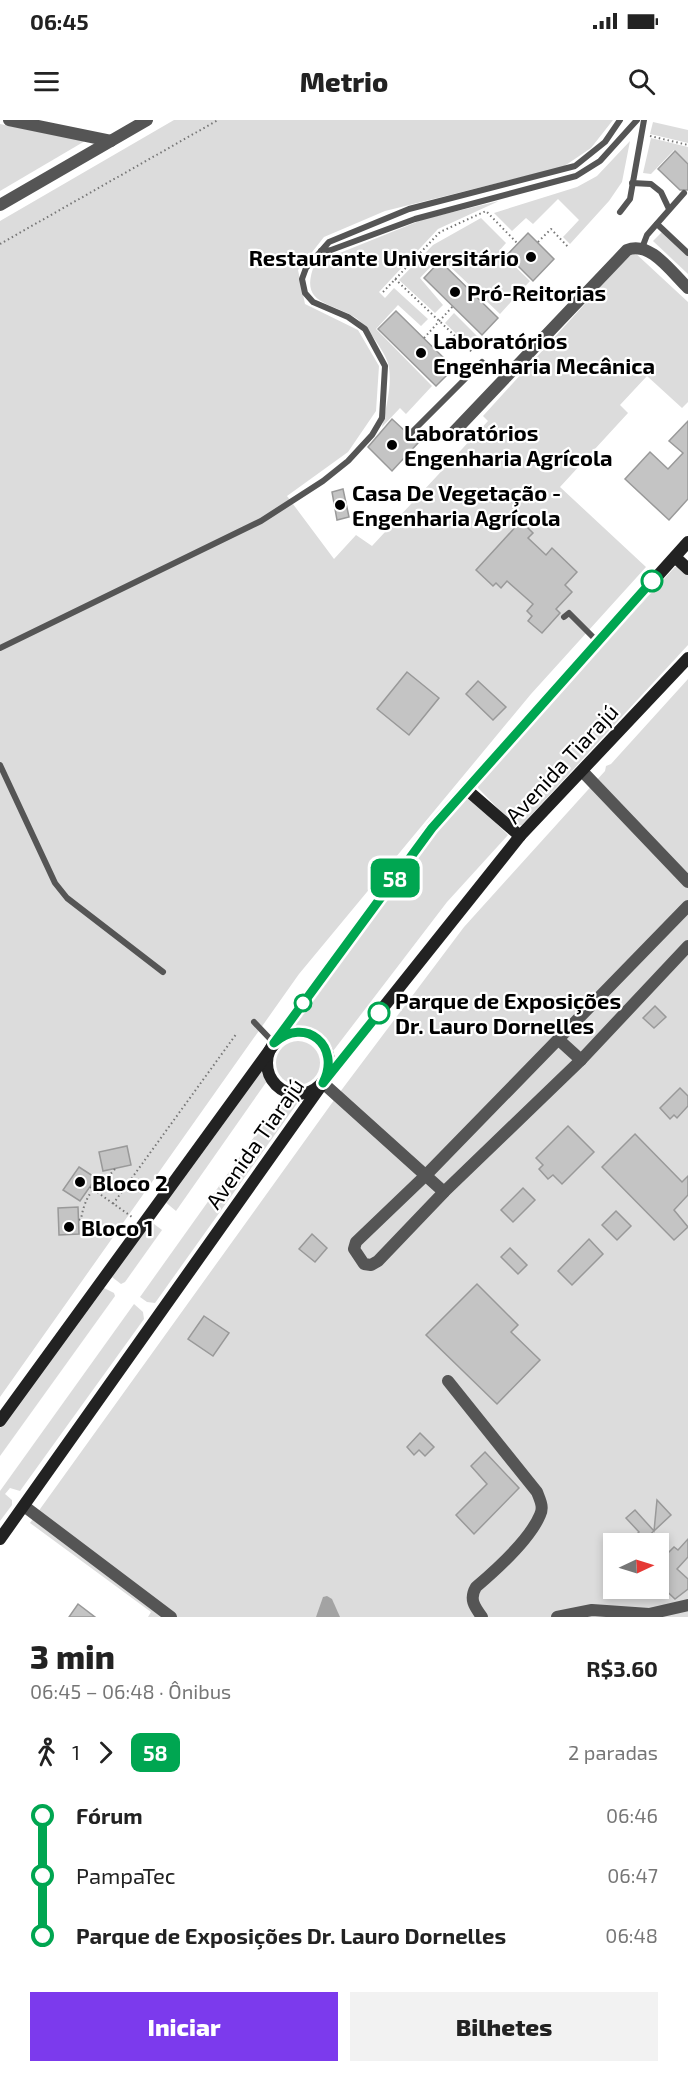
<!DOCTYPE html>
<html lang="pt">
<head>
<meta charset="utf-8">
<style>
  :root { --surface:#fff; --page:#f2f2f2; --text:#222; --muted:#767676; --accent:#7c3aed }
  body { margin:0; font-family:"Exo 2",sans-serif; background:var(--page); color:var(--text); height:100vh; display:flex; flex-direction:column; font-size:22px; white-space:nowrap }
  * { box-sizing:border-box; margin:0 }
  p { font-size:20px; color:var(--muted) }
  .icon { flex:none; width:33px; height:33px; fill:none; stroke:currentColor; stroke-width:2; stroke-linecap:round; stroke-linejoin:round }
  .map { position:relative; height:1497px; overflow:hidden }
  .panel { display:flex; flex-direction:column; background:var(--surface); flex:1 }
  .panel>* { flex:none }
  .badge { padding:0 12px; border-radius:9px; font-size:21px; line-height:39px }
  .needle { width:39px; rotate:86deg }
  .controls { position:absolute; left:603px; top:1413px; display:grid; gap:12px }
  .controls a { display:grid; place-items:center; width:66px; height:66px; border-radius:0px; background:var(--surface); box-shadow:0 3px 9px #0003; font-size:30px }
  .map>.badge { position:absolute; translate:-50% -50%; box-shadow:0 0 0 3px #fff }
  .legs { display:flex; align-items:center; gap:9px; height:66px; padding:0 30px; font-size:20px }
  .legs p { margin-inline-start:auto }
  .summary { display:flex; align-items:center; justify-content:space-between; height:102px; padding:0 30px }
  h1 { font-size:33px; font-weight:800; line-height:45px }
  .button { display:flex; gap:12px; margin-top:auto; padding:12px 30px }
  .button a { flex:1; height:69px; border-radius:0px; background:var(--accent); color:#fff; font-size:24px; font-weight:800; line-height:69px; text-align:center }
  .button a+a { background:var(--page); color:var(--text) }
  ul { padding:0 30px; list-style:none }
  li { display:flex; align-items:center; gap:21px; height:60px; font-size:22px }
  li i { display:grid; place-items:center; width:9px; height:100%; margin:0 8px; background:currentColor }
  li i::after { content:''; width:15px; height:15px; margin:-8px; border:4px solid; border-radius:50%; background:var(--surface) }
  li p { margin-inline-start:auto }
  li:first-child i { background:linear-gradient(#0000 50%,currentColor 0) }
  li:last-child i { background:linear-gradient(currentColor 50%,#0000 0) }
  .status { display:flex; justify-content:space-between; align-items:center; height:42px; padding:0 30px; background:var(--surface); direction:ltr }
  .status svg { height:16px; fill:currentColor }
  header { display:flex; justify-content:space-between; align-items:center; height:78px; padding:0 30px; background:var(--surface); font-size:27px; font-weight:800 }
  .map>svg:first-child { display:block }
</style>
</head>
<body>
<div class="status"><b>06:45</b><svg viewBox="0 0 49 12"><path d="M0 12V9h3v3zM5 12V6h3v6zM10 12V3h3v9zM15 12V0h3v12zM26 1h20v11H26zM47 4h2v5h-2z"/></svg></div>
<header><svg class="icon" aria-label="menu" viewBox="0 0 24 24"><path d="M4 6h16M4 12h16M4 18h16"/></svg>Metrio<svg class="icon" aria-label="search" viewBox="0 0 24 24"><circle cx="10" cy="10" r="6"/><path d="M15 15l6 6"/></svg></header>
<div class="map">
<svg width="688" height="1497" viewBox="0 0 688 1497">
  <rect width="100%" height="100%" fill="#fff"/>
  <g fill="#dcdcdc" fill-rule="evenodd">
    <polygon points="174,0 613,0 591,28 563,47 385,91 324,117 298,150 305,184 358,210 379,246 376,291 348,332 287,376 334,439 356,415 372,426 488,301 483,296 633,131 688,182 688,282 682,288 647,256 620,285 628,293 560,367 646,447 531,574 299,854 0,1277 0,101"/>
    <polygon points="653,2 688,10 688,23 650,14"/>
    <polygon points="0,4 85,21 0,71"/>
    <polygon points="651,18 688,27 688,43 674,30 651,54 643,53"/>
    <polygon points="630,21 622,62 609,81 570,124 563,117 579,100 558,79 533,104 526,98 512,111 494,93 577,67 597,56"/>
    <path d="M 499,81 L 438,109 L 379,172 L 385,178 L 394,168 L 428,199 L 421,206 L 398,185 L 376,209 L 432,266 L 406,294 L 400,288 L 382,307 C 386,287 393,263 388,243 C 385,232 365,204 356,198 C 329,181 298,185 315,143 L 424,99 Z"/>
    <polygon points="481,98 506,123 499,131 530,161 500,194 440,137 420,158 443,185 435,193 399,160 433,125"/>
    <polygon points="662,112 688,137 688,154 653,121"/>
    <polygon points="454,193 478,217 470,227 445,203"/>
    <polygon points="675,447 680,447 688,454 688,525 522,705 515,706 478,668 478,661"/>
    <path d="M 688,559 L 688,1497 L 148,1497 L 151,1492 L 30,1403 L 337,976 L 464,807 L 605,651 L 606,646 L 611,644 ZM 614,1424 L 658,1424 L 658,1468 L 614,1468 Z"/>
    <path d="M 465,678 L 472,679 L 508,715 L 447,782 L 330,935 C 323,915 313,907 290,907 L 428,721 Z"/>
    <circle cx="298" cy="943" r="22"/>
    <polygon points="263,945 267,961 176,1091 164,1081"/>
    <polygon points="284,975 301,978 155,1183 147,1182 140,1177"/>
    <polygon points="150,1101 162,1110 125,1162 121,1164 112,1157"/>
    <polygon points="102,1167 114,1173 115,1176 0,1336 0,1308"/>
    <polygon points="134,1184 143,1192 144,1199 20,1371 10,1368 5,1374 12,1380 12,1385 0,1401 0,1371"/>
  </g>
  <polygon fill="#a3a3a3" points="327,1476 332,1479 340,1497 316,1497 323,1477"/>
  <g fill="#c4c4c4" stroke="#999" stroke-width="1.5">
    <polygon points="675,31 688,44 688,70 680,70 658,49"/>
    <polygon points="528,113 554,139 533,161 507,135"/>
    <polygon points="440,141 498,198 482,215 424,158"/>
    <polygon points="396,191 454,248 436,266 378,209"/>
    <polygon points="392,299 405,311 406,319 413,319 418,323 392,351 368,327"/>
    <polygon points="688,301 688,379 669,400 625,359 650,332 668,349 683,333 669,321"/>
    <polygon points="343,369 349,397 337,400 332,372"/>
    <polygon points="521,401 533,413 528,418 546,435 552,428 577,452 565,465 572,472 556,489 560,493 542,513 528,501 532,496 527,491 533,484 507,461 501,468 496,463 493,466 476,450"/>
    <polygon points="407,552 439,578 409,615 377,589"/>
    <polygon points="478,561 506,587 493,600 466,574"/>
    <polygon points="655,886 666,897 654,908 643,898"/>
    <polygon points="680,968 688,976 688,986 677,998 674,995 670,999 660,988"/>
    <polygon points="568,1006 594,1032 562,1064 553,1055 548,1059 539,1049 543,1045 536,1038"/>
    <polygon points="635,1014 682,1062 688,1056 688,1075 674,1090 688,1107 674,1120 602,1047"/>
    <polygon points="127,1026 131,1045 103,1051 99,1032"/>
    <polygon points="79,1047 96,1058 80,1081 63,1070"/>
    <polygon points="523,1068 535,1080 513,1102 501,1090"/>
    <polygon points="78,1087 79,1114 59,1115 58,1088"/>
    <polygon points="616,1091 631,1106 617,1120 602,1105"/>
    <polygon points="312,1114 327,1128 315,1142 299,1129"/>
    <polygon points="589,1119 603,1134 572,1165 558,1151"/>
    <polygon points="510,1128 527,1145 518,1154 501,1137"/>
    <polygon points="477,1164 518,1205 511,1212 540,1240 497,1284 426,1215"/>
    <polygon points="204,1196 229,1213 213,1236 188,1219"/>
    <polygon points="420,1313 434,1327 425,1336 419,1330 414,1335 407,1327"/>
    <polygon points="485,1332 519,1368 474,1414 456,1395 487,1364 471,1346"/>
    <polygon points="657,1380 671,1395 640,1424 634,1417 639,1412 626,1398 635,1390 654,1411"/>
    <polygon points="688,1419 688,1437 677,1449 688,1459 688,1469 675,1479 658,1463 658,1443 674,1427 678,1430"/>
    <polygon points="78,1484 95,1497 69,1497"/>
  </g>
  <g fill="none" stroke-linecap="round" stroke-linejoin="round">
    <g stroke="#777" stroke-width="2" stroke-dasharray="1.5 3" stroke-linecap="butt">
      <polyline points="650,16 688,25"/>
      <polyline points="538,122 551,109 569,128"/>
      <polyline points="0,124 218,0"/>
      <polyline points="395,159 472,232"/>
      <polyline points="383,172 440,112 486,91 518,124"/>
      <polyline points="424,218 453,186"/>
      <polyline points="90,1067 132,1097"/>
      <polyline points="113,1084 237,913"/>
      <path d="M 79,1100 L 81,1099 C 87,1066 99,1068 115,1049"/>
    </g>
    <g stroke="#555" stroke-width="6">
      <polyline points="632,63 651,64 661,72 669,89"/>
      <polyline points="620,92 630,79 644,0"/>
      <polyline points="657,104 688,133"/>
      <polyline points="642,128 647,115 684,73"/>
      <polyline points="321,131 331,130 415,99 576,56 600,41 637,0"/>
      <polyline points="409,315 482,242"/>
      <polyline points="564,497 569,493 598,522"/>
      <polyline points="0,528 261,401 323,361 348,341 372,315 382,298 385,246 365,209 348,197 313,182 305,173 302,159 306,148 329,122 409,89 575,46 605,22 620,0"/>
      <polyline points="0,645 55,763 67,778 163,852"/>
      <polyline points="254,902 274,923"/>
    </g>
    <g stroke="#555" stroke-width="12">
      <polyline points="9,0 111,21"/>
      <path d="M 452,314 L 627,130 C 650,120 672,153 688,168"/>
      <polyline points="583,652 688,762"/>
      <polyline points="688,786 426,1055 356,1122 354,1129 364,1144 371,1145 378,1141 444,1072 581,940 688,826"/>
      <polyline points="559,920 581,940"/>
      <polyline points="323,963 444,1072"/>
      <path d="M 448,1261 L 537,1372 C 540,1380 544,1387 540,1395 C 530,1419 496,1450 476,1467 C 469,1479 474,1486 482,1497"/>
      <polyline points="24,1386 171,1497"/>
      <polyline points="557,1497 592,1490 649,1494 688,1485"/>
    </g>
    <polyline stroke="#555" stroke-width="12" points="0,85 147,0"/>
    <g stroke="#222" stroke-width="12">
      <polyline points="675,437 688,449"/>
      <polyline points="466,669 520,716"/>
      <circle cx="298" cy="943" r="31"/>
      <polyline points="0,1301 432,707 688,422"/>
      <polyline points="0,1419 323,963 520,716 688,538"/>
    </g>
  </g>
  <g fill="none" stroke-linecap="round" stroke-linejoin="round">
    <defs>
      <path id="line-1" d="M 379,893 L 323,963 C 342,926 305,895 274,923 L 432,708 L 652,461"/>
    </defs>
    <use href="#line-1" stroke="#fff" stroke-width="14"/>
    <use href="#line-1" stroke="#00a651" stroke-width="9"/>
  </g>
  <g fill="#000" stroke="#fff" stroke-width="2">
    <circle cx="531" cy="137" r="6"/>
    <circle cx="455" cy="172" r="6"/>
    <circle cx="421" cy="233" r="6"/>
    <circle cx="392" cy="325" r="6"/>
    <circle cx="340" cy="385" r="6"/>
    <circle cx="80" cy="1062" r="6"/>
    <circle cx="69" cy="1107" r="6"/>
  </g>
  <g fill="#fff" stroke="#00a651" stroke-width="3">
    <circle cx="652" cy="461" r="10"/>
    <circle cx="303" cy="883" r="8"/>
    <circle cx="379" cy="893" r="10"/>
  </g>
  <g text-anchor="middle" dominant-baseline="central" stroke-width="4.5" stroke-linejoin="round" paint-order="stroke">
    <g font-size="22" font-weight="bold" fill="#000" stroke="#fff" text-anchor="start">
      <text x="519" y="137" text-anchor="end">Restaurante Universitário</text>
      <text x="467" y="172">Pró-Reitorias</text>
      <text x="433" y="220">Laboratórios<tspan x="433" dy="25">Engenharia Mecânica</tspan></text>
      <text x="404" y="312">Laboratórios<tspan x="404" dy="25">Engenharia Agrícola</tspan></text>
      <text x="352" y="372">Casa De Vegetação -<tspan x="352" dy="25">Engenharia Agrícola</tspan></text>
      <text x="92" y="1062">Bloco 2</text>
      <text x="81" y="1107">Bloco 1</text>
    </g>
    <g font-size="22" fill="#000" stroke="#fff">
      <text transform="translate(561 643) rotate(-47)">Avenida Tiarajú</text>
      <text transform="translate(254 1023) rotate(-55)">Avenida Tiarajú</text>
    </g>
    <g font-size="22" font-weight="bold" fill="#000" stroke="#fff" text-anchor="start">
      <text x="395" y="880">Parque de Exposições<tspan x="395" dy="25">Dr. Lauro Dornelles</tspan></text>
    </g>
  </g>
</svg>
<div class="controls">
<a><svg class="needle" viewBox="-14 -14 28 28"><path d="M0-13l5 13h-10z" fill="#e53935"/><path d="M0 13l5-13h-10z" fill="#767676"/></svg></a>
</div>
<b class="badge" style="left:395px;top:758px;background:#00a651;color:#fff">58</b>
</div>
<section class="panel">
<div class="summary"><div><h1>3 min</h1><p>06:45 – 06:48 · Ônibus</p></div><b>R$3.60</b></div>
<div class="legs"><svg class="icon" aria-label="walk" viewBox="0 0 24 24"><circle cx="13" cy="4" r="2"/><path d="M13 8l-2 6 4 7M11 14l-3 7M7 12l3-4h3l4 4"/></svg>1<svg class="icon" aria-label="forward" viewBox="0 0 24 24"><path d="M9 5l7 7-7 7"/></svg><b class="badge" style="background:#00a651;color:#fff">58</b><p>2 paradas</p></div>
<ul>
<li><i style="color:#00a651"></i><b>Fórum</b><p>06:46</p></li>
<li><i style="color:#00a651"></i><span>PampaTec</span><p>06:47</p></li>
<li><i style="color:#00a651"></i><b>Parque de Exposições Dr. Lauro Dornelles</b><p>06:48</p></li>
</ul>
<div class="button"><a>Iniciar</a><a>Bilhetes</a></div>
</section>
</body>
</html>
